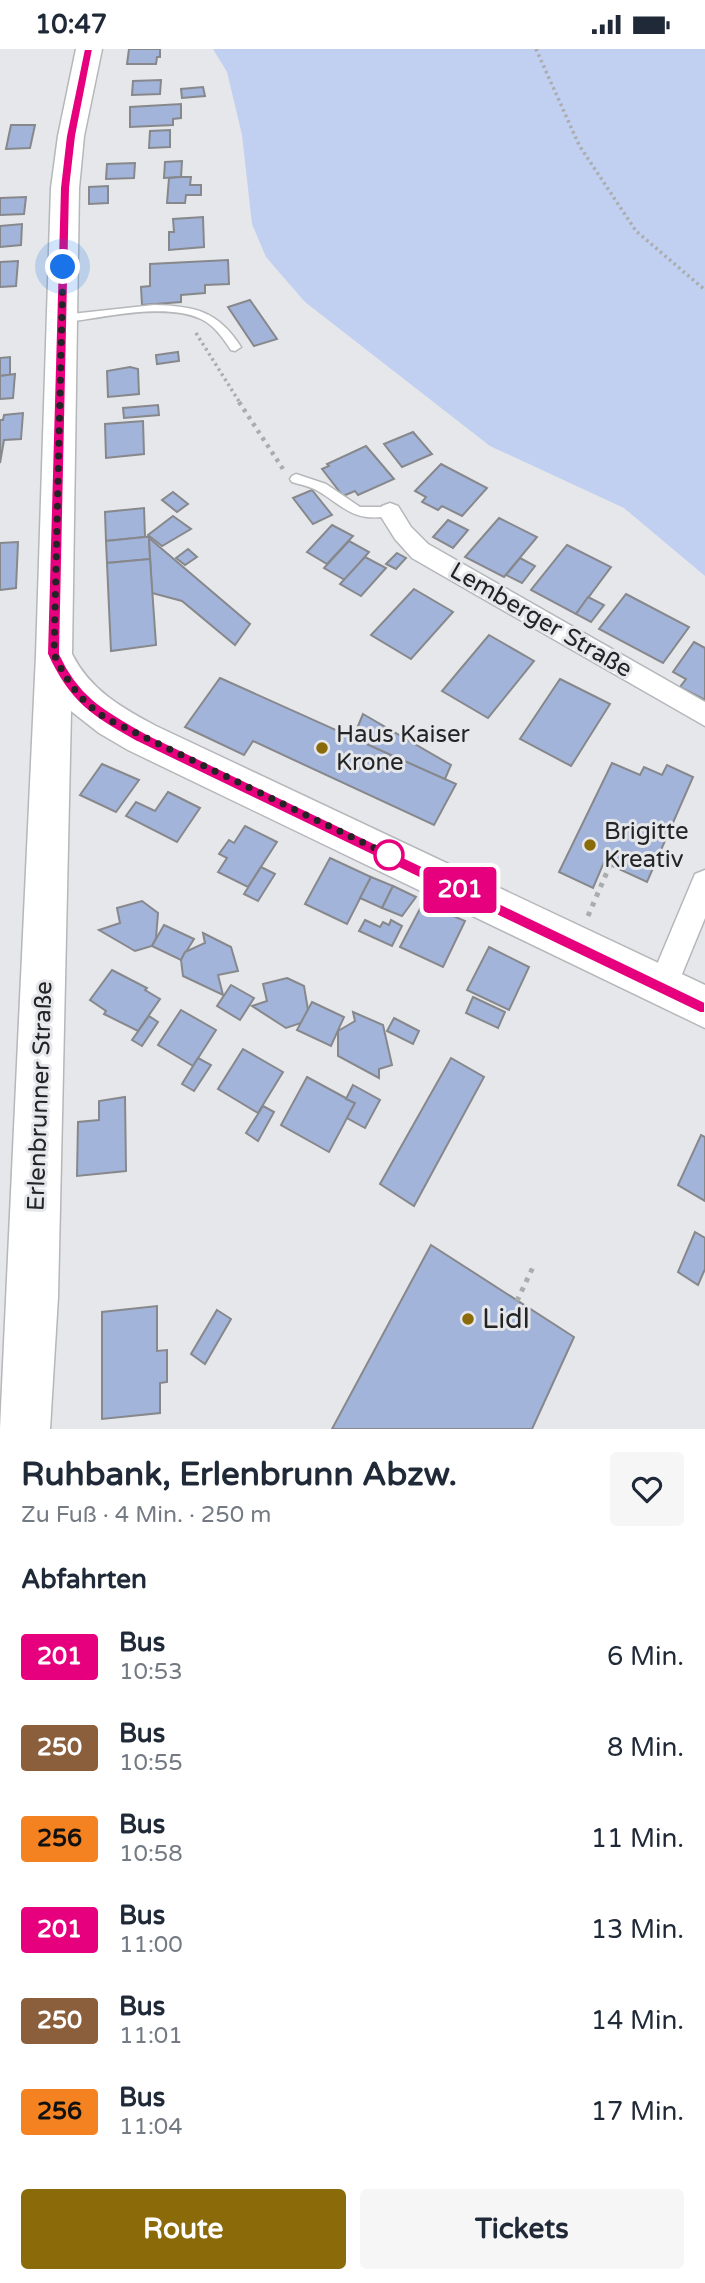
<!DOCTYPE html>
<html lang="de">
<head>
<meta charset="utf-8">
<style>
  :root { --surface:#fff; --page:#f6f6f7; --text:#1f2937; --muted:#747a83; --accent:#8a6a09 }
  body { margin:0; font-family:"Varela Round",sans-serif; background:var(--page); color:var(--text); height:100vh; display:flex; flex-direction:column; font-size:26px; white-space:nowrap }
  * { box-sizing:border-box; margin:0 }
  p { font-size:23px; color:var(--muted) }
  .icon { flex:none; width:38px; height:38px; fill:none; stroke:currentColor; stroke-width:2; stroke-linecap:round; stroke-linejoin:round }
  .map { position:relative; height:1380px; overflow:hidden }
  .drawer { display:flex; flex-direction:column; background:var(--surface); flex:1 }
  .drawer>* { flex:none }
  .badge { padding:0 14px; border-radius:5px; font-size:24px; line-height:46px }
  .you { position:absolute; width:35px; height:35px; margin:-18px; border:5px solid #fff; border-radius:50%; background:#1a73e8; box-shadow:0 0 0 10px #1a73e833 }
  .map>.badge { position:absolute; translate:-50% -50%; box-shadow:0 0 0 4px #fff }
  h2 { padding:0 21px; font-size:26px; line-height:63px }
  .round { display:grid; place-items:center; flex:none; width:74px; height:74px; border-radius:7px; background:var(--page) }
  .summary { display:flex; align-items:center; justify-content:space-between; height:119px; padding:0 21px }
  h1 { font-size:33px; font-weight:700; line-height:52px }
  .primary-button { display:flex; gap:14px; margin-top:auto; padding:14px 21px }
  .primary-button a { flex:1; height:80px; border-radius:7px; background:var(--accent); color:#fff; font-size:28px; font-weight:700; line-height:80px; text-align:center }
  .primary-button a+a { background:var(--page); color:var(--text) }
  ul { padding:0; list-style:none }
  li { display:flex; align-items:center; gap:21px; height:91px; padding:0 21px }
  li div { flex:1 }
  li b { display:block; font-size:26px }
  li em { font-style:normal }
  li .badge { min-width:77px; font-weight:700; text-align:center }
  .status { display:flex; justify-content:space-between; align-items:center; height:49px; padding:0 35px; background:var(--surface); direction:ltr }
  .status svg { height:19px; fill:currentColor }
  .map>svg:first-child { display:block }
</style>
</head>
<body>
<div class="status"><b>10:47</b><svg viewBox="0 0 49 12"><path d="M0 12V9h3v3zM5 12V6h3v6zM10 12V3h3v9zM15 12V0h3v12zM26 1h20v11H26zM47 4h2v5h-2z"/></svg></div>
<div class="map">
<svg width="705" height="1380" viewBox="0 0 705 1380">
  <rect width="100%" height="100%" fill="#e5e7ea"/>
  <polygon fill="#c1cff1" points="213,0 705,0 705,527 624,459 490,397 305,253 266,208 252,175 242,86 227,23"/>
  <g fill="#a3b4db" stroke="#87888b" stroke-width="2">
    <polygon points="129,0 160,0 160,8 157,8 156,15 127,15"/>
    <polygon points="161,31 160,45 132,46 133,32"/>
    <polygon points="203,38 205,47 182,49 181,40"/>
    <polygon points="181,55 181,69 173,70 173,76 130,78 130,58"/>
    <polygon points="11,76 35,76 30,99 6,100"/>
    <polygon points="170,81 170,98 149,99 150,82"/>
    <polygon points="182,112 181,128 164,129 165,113"/>
    <polygon points="135,114 134,129 106,130 107,115"/>
    <polygon points="181,128 191,128 190,136 201,136 201,146 186,146 185,154 167,154 169,129"/>
    <polygon points="108,137 108,154 89,155 89,138"/>
    <polygon points="26,148 24,165 0,166 0,149"/>
    <polygon points="203,168 204,198 169,201 169,183 174,183 173,170"/>
    <polygon points="22,175 21,196 0,198 0,177"/>
    <polygon points="228,211 229,235 205,236 205,244 181,246 181,253 142,256 141,238 150,237 150,215"/>
    <polygon points="18,212 16,237 0,238 0,213"/>
    <polygon points="250,251 277,290 254,297 228,258"/>
    <polygon points="178,303 179,312 157,315 156,306"/>
    <polygon points="10,308 10,326 0,327 0,309"/>
    <polygon points="130,318 138,320 139,345 108,348 107,322"/>
    <polygon points="15,325 13,349 0,350 0,327"/>
    <polygon points="158,356 159,366 124,369 123,359"/>
    <polygon points="23,364 21,390 4,391 0,414 0,371 3,371 4,366"/>
    <polygon points="143,372 144,405 106,409 105,375"/>
    <polygon points="413,383 432,405 402,418 384,395"/>
    <polygon points="366,397 394,430 358,446 355,442 343,447 322,420 329,417 327,415"/>
    <polygon points="441,415 487,439 462,467 442,457 438,461 422,453 426,448 415,442"/>
    <polygon points="312,441 332,466 313,475 293,449"/>
    <polygon points="173,443 188,455 177,463 162,451"/>
    <polygon points="144,459 145,488 106,492 105,463"/>
    <polygon points="173,467 191,480 162,497 148,486"/>
    <polygon points="499,469 537,488 504,528 465,508"/>
    <polygon points="448,471 468,481 453,499 433,488"/>
    <polygon points="332,476 353,487 327,515 307,503"/>
    <polygon points="145,488 149,488 150,510 107,514 106,492"/>
    <polygon points="149,489 250,575 235,596 182,552 152,544"/>
    <polygon points="349,492 369,503 345,531 324,519"/>
    <polygon points="18,493 16,539 0,541 0,494"/>
    <polygon points="567,496 611,518 576,565 531,541"/>
    <polygon points="188,500 197,508 185,516 176,509"/>
    <polygon points="397,504 406,509 396,520 386,515"/>
    <polygon points="365,508 386,519 361,547 340,535"/>
    <polygon points="520,509 535,517 522,534 506,526"/>
    <polygon points="150,510 156,596 111,602 107,514"/>
    <polygon points="414,540 453,563 411,610 371,586"/>
    <polygon points="626,545 689,578 663,614 599,580"/>
    <polygon points="588,548 604,556 591,573 576,565"/>
    <polygon points="489,586 534,612 488,669 442,642"/>
    <polygon points="694,593 705,599 705,651 680,638 686,630 673,623"/>
    <polygon points="220,629 456,735 434,776 253,692 244,706 185,678"/>
    <polygon points="560,630 610,655 571,717 520,690"/>
    <polygon points="363,665 451,716 445,730 353,689"/>
    <polygon points="612,714 640,726 644,718 662,726 667,716 693,728 647,833 604,813 593,839 559,823"/>
    <polygon points="102,715 139,731 116,763 80,746"/>
    <polygon points="168,743 200,759 177,793 126,767 136,753 155,762"/>
    <polygon points="245,777 277,793 248,838 218,823 227,809 219,805 229,791 234,794"/>
    <polygon points="330,809 371,828 347,875 305,855"/>
    <polygon points="261,818 275,825 258,852 244,845"/>
    <polygon points="371,828 393,837 382,859 360,849"/>
    <polygon points="393,837 416,848 402,867 382,859"/>
    <polygon points="142,852 158,864 156,889 152,897 135,902 99,881 120,874 117,859"/>
    <polygon points="423,854 465,872 443,918 400,898"/>
    <polygon points="365,871 380,878 383,873 389,876 391,871 402,877 392,897 359,882"/>
    <polygon points="164,876 194,890 181,911 152,897"/>
    <polygon points="203,884 231,898 238,922 218,926 223,946 183,927 181,911 185,903 205,894"/>
    <polygon points="489,898 529,918 509,961 467,941"/>
    <polygon points="112,921 147,939 145,941 160,950 138,982 104,965 106,962 90,951"/>
    <polygon points="287,929 304,937 308,961 301,974 286,979 252,957 267,952 263,935"/>
    <polygon points="231,936 254,949 240,971 217,957"/>
    <polygon points="473,948 505,963 498,979 466,964"/>
    <polygon points="312,953 344,968 331,997 297,981"/>
    <polygon points="181,961 216,981 193,1017 158,996"/>
    <polygon points="353,963 383,976 392,1016 379,1020 379,1029 338,1007 338,982 355,972"/>
    <polygon points="149,967 158,973 142,997 132,991"/>
    <polygon points="394,969 419,982 413,995 387,982"/>
    <polygon points="243,1000 283,1023 258,1064 218,1040"/>
    <polygon points="198,1009 211,1016 194,1042 182,1035"/>
    <polygon points="451,1009 484,1028 414,1157 380,1135"/>
    <polygon points="307,1028 355,1054 329,1103 281,1076"/>
    <polygon points="353,1036 380,1051 365,1079 347,1069 355,1054 346,1050"/>
    <polygon points="125,1048 126,1122 77,1127 78,1073 99,1071 99,1052"/>
    <polygon points="263,1057 274,1063 258,1092 246,1084"/>
    <polygon points="701,1086 705,1088 705,1152 678,1136"/>
    <polygon points="695,1183 705,1189 705,1220 698,1236 678,1223"/>
    <polygon points="431,1196 574,1288 532,1380 332,1380"/>
    <polygon points="157,1257 157,1302 167,1301 167,1333 160,1334 160,1364 102,1370 102,1263"/>
    <polygon points="217,1261 231,1270 205,1315 191,1305"/>
  </g>
  <g fill="none" stroke-linecap="round" stroke-linejoin="round">
    <defs>
      <g id="lane">
        <path d="M 154,256 C 195,257 218,262 241,298 L 235,302 L 231,301 C 223,289 214,276 201,270 C 165,253 101,269 62,274 L 56,270 L 62,266 Z"/>
        <path d="M 296,425 L 326,435 L 360,458 L 390,458 L 396,463 C 392,468 389,468 382,468 C 351,471 342,456 318,442 C 310,437 301,436 292,433 L 290,430 L 292,427 Z"/>
      </g>
      <g id="street">
        <polygon points="390,454 398,457 411,478 428,495 705,653 705,677 412,509 395,490 378,463 382,457"/>
        <polygon points="705,821 705,869 673,947 663,951 653,947 648,937 695,825"/>
      </g>
      <path id="secondary" d="M 76,0 L 102,0 L 84,87 L 79,139 L 72,605 C 90,641 122,659 156,677 L 705,936 L 705,979 L 128,701 L 99,684 L 71,662 L 58,1248 L 50,1380 L 0,1380 L 36,606 L 51,139 L 58,87 Z"/>
    </defs>
    <use href="#lane" stroke="#b5b7ba" stroke-width="3"/>
    <use href="#street" stroke="#b5b7ba" stroke-width="3"/>
    <use href="#secondary" stroke="#b5b7ba" stroke-width="3"/>
    <g stroke="#aaacae" stroke-width="3.5" stroke-dasharray="2.5 3.5" stroke-linecap="butt">
      <polyline points="536,0 579,96 636,182 705,241"/>
      <polyline points="196,284 240,354"/>
    </g>
    <polyline stroke="#aaacae" stroke-width="4.5" stroke-dasharray="3.5 5" stroke-linecap="butt" points="239,353 283,420"/>
    <g stroke="#aaacae" stroke-width="5" stroke-dasharray="4.5 6" stroke-linecap="butt">
      <polyline points="588,867 610,816"/>
      <polyline points="517,1252 534,1216"/>
    </g>
    <use href="#lane" fill="#fff" fill-rule="evenodd"/>
    <use href="#street" fill="#fff" fill-rule="evenodd"/>
    <use href="#secondary" fill="#fff" fill-rule="evenodd"/>
  </g>
  <path fill="#e6007e" stroke="#fff" stroke-width="2" d="M 84,0 L 93,0 L 76,87 L 70,139 L 60,605 C 80,649 107,662 147,685 L 705,953 L 705,964 L 700,964 L 137,693 C 92,668 69,654 47,605 L 60,139 L 66,87 Z"/>
  <g fill="none" stroke-linecap="round" stroke-linejoin="round">
    <path stroke="#232425" stroke-width="7" stroke-dasharray="0 12.6" d="M 63,218 L 54,605 C 66,632 81,653 107,670 L 391,807 L 389,806"/>
  </g>
  <g fill="#8a6a09" stroke="#e5e7ea" stroke-width="2.5">
    <circle cx="322" cy="699" r="7"/>
    <circle cx="590" cy="796" r="7"/>
    <circle cx="468" cy="1270" r="7"/>
  </g>
  <circle fill="#fff" stroke="#e6007e" stroke-width="3.5" cx="389" cy="806" r="14"/>
  <g text-anchor="middle" dominant-baseline="central" stroke-width="6" stroke-linejoin="round" paint-order="stroke">
    <g font-size="24" fill="#232425" stroke="#e5e7ea">
      <text transform="translate(541 571) rotate(30)">Lemberger Straße</text>
      <text transform="translate(40 1047) rotate(-88)">Erlenbrunner Straße</text>
    </g>
    <g font-size="24" fill="#232425" stroke="#e5e7ea" text-anchor="start">
      <text x="336" y="685">Haus Kaiser<tspan x="336" dy="28">Krone</tspan></text>
      <text x="604" y="782">Brigitte<tspan x="604" dy="28">Kreativ</tspan></text>
    </g>
    <g font-size="28" fill="#232425" stroke="#e5e7ea" text-anchor="start">
      <text x="482" y="1270">Lidl</text>
    </g>
  </g>
</svg>
<div class="you" style="left:63px;top:218px"></div>
<b class="badge" style="left:460px;top:841px;background:#e6007e;color:#fff">201</b>
</div>
<section class="drawer">
<div class="summary"><div><h1>Ruhbank, Erlenbrunn Abzw.</h1><p>Zu Fuß · 4 Min. · 250 m</p></div><a class="round"><svg class="icon" aria-label="heart" viewBox="0 0 24 24"><path d="M12 20l-8-8c-3-5 5-10 8-4 3-6 11-1 8 4z"/></svg></a></div>
<h2>Abfahrten</h2>
<ul>
<li><span class="badge" style="background:#e6007e;color:#fff">201</span><div><b>Bus</b><p>10:53</p></div><em>6 Min.</em></li>
<li><span class="badge" style="background:#8b5e3c;color:#fff">250</span><div><b>Bus</b><p>10:55</p></div><em>8 Min.</em></li>
<li><span class="badge" style="background:#f58220;color:#111">256</span><div><b>Bus</b><p>10:58</p></div><em>11 Min.</em></li>
<li><span class="badge" style="background:#e6007e;color:#fff">201</span><div><b>Bus</b><p>11:00</p></div><em>13 Min.</em></li>
<li><span class="badge" style="background:#8b5e3c;color:#fff">250</span><div><b>Bus</b><p>11:01</p></div><em>14 Min.</em></li>
<li><span class="badge" style="background:#f58220;color:#111">256</span><div><b>Bus</b><p>11:04</p></div><em>17 Min.</em></li>
</ul>
<div class="primary-button"><a>Route</a><a>Tickets</a></div>
</section>
</body>
</html>
